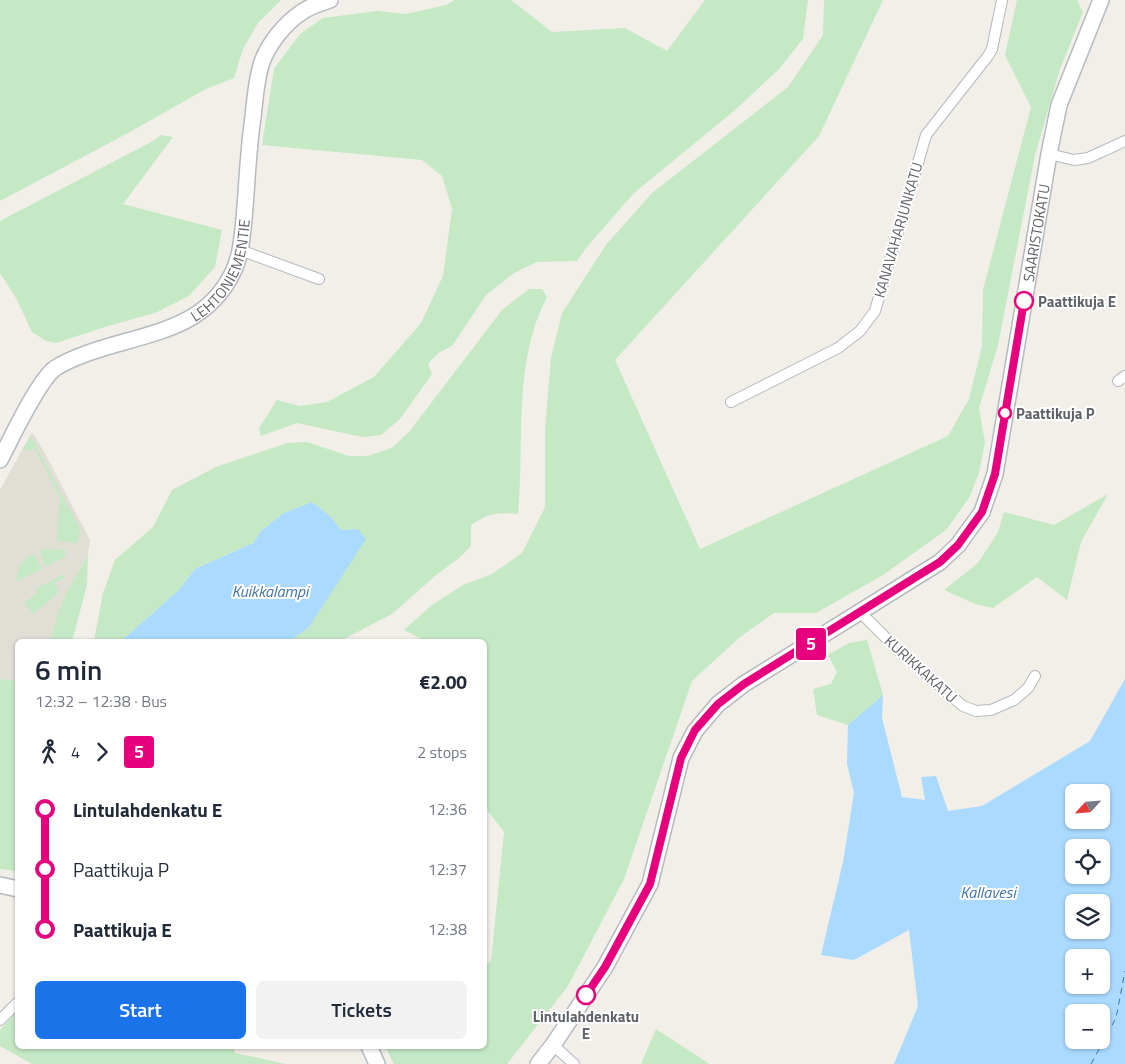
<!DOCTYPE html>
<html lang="en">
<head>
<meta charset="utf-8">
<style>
  :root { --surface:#fff; --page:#f2f2f3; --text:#1f2937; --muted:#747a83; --accent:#1a73e8 }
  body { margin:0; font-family:"Titillium Web",sans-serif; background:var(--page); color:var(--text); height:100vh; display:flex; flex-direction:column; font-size:19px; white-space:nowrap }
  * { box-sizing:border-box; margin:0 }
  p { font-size:16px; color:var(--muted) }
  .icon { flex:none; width:28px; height:28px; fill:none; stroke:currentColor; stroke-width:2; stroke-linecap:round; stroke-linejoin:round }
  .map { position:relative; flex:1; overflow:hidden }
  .panel { position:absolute; left:15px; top:639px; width:472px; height:410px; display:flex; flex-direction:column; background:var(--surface); border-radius:8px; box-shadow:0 1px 4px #0004 }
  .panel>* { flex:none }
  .badge { padding:0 10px; border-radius:4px; font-size:18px; line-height:32px }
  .needle { width:32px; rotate:244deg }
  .buttons { position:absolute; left:1065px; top:784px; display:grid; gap:10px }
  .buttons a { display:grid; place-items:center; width:45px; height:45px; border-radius:8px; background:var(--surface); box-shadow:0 1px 4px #0004; font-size:25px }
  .map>.badge { position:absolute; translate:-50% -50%; box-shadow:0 0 0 2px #fff }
  .legs { display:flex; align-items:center; gap:8px; height:55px; padding:0 20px; font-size:16px }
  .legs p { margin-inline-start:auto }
  .overview { display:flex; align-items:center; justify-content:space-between; height:85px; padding:0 20px }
  h1 { font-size:28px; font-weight:600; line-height:38px }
  .cta { display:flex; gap:10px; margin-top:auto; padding:10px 20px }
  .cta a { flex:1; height:58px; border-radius:8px; background:var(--accent); color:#fff; font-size:20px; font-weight:600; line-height:58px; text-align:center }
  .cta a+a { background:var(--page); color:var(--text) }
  ul { padding:0 20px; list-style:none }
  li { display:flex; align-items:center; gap:18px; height:60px; font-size:19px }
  li i { display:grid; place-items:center; width:8px; height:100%; margin:0 6px; background:currentColor }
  li i::after { content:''; width:12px; height:12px; margin:-6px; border:4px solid; border-radius:50%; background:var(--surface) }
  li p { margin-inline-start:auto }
  li:first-child i { background:linear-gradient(#0000 50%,currentColor 0) }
  li:last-child i { background:linear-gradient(currentColor 50%,#0000 0) }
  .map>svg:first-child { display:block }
</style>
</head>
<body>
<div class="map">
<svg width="1125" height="1064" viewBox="0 0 1125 1064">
  <rect width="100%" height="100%" fill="#f1efe8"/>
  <polygon fill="#e1ded6" points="32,432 41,446 90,540 88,554 67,592 57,615 51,641 18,641 17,681 0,679 0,490"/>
  <g fill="#c5e8c5">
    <polygon points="0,0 281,0 258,23 243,49 234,78 206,89 128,133 0,201"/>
    <polygon points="455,0 511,0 552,32 625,28 667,51 705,0 808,0 803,39 779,69 734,111 634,193 586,248 577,261 537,262 514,273 486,295 452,346 438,353 428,364 432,374 400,419 381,435 365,437 353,435 297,423 261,436 259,428 277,400 300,406 327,402 374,377 421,323 443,276 452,209 442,176 422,160 262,145 274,69 300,34 323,18 377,11 406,14 446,5"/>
    <polygon points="824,0 883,0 819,136 615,360 700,549 948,436 969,399 982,346 983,290 1031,107 1005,55 1017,0 1077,0 1083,12 1060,69 1035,155 998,345 979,408 985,443 979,473 969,498 946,530 883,575 816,613 774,613 740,637 692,681 624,879 568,986 507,1064 394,1064 385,1046 485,1046 485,965 491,961 504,832 485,807 485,641 426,641 404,630 432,605 463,585 492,574 522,553 545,507 545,429 551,358 562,313 606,245 652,193 788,87 823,35"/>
    <polygon points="161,135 173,137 123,204 222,230 215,267 189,296 155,313 108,326 56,343 46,341 32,332 16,298 0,273 0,221 153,141"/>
    <path d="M 529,289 L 542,289 L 547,297 C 512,364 525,442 518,514 C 497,512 489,513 471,525 L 471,546 L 459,558 L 436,575 L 392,614 L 340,641 L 290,641 L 309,627 L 323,603 L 358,529 L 341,530 L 330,516 L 312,502 L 284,513 L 262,530 L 253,543 L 195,569 L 179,590 L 121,641 L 94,641 L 103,593 L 115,560 L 153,527 L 172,490 L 216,467 L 287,443 L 307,442 L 349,456 L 367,456 L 392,448 L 409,432 L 502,310 Z"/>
    <polygon points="31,436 80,529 78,543 57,541 60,497 34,448 27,451 23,449"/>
    <polygon points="1108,494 1081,542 1067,600 1037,577 993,608 975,604 944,590 978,563 998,532 1004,512 1054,525"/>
    <polygon points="44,549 66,550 65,557 45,567 40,551"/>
    <path d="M 33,553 L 42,569 L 16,582 C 17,569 22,560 33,553 Z"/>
    <polygon points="88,554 87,585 72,641 51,641 57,615 67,592"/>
    <polygon points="64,574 64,578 54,583 59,592 34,614 24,603 38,592 36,589"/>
    <polygon points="867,640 883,695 848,725 817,715 813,689 831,684 837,672 828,655 849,643"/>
    <polygon points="0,679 17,681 17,871 0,869"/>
    <polygon points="17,1011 18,1046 233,1046 235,1053 286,1064 32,1064 0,1046 0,1030"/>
    <polygon points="656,1029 708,1063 709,1064 641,1064"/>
  </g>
  <g fill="#aadaff" fill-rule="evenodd">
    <polygon points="312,502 330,516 341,530 358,529 366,539 309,627 290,641 121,641 179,590 195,569 253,543 262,530 284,513"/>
    <path d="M 1125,679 L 1125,1064 L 894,1064 L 918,1006 L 909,930 L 854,960 L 821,955 L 843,862 L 854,793 L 847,764 L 848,725 L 883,695 L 882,718 L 902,797 L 925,800 L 921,777 L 936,776 L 948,811 L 982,806 L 1090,741 ZM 1074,792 L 1101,792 L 1101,820 L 1074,820 ZM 1074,848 L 1101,848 L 1101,875 L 1074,875 ZM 1074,902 L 1101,902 L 1101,930 L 1074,930 ZM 1074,958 L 1101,958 L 1101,985 L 1074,985 ZM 1074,1012 L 1101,1012 L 1101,1040 L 1074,1040 Z"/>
  </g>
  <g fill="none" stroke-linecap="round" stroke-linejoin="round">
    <polyline stroke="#4174aa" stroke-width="1" stroke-dasharray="6 5" stroke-linecap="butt" points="1091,1064 1116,1018 1125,971"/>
    <defs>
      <g id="street">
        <polyline points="1049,154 1074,160 1088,158 1125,141"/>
        <polyline points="240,250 319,279"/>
        <polyline points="1118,381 1125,376"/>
        <polyline points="731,402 838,348 860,331 875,311 926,135 988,56 992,49 1002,0"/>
        <polyline points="861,613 899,651 963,706 976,711 991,710 1014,700 1028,688 1035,676"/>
        <polyline points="0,1020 18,1002"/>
        <polyline points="553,1045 574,1064"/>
      </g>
      <g id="secondary">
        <path id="s1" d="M 0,460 C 11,439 37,383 54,369 C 64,362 77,357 88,353 C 143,333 203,332 232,274 C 241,257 242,237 244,219 C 247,185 248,151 253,117 C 255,99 256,82 261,65 C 267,45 285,23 302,12 C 310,6 321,3 330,0"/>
        <polyline points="0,885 18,889"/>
        <polyline points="369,1046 377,1064"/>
        <path id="s2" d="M 538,1064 L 553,1045 L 605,967 L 650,884 L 681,758 L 695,731 L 718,704 L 744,684 L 940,562 L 958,545 L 982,512 L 995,474 L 1049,154 L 1059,105 L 1101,0"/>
      </g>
    </defs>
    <use href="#street" stroke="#b5b8bc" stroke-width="12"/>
    <use href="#secondary" stroke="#b6babf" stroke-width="18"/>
    <use href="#street" stroke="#fff" stroke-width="10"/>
    <use href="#secondary" stroke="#fff" stroke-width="15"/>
  </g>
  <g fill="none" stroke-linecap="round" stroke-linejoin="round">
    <defs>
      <polyline id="line-1" points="586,995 605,967 650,884 681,758 695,730 718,704 744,684 940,562 958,545 982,512 995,474 1024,301"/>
    </defs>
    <use href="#line-1" stroke="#fff" stroke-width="11"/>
    <use href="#line-1" stroke="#e6007e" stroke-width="8"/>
  </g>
  <g fill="#fff" stroke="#e6007e" stroke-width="2.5">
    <circle cx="1024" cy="301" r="9"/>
    <circle cx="1005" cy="413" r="6"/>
    <circle cx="586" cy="995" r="9"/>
  </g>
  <g text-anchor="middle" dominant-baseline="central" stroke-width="4" stroke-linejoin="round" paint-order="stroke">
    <g font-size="15" fill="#5f6368" stroke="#fff">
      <text transform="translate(898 230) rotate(-74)">KANAVAHARJUNKATU</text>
      <text stroke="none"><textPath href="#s2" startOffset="1022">SAARISTOKATU</textPath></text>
      <text stroke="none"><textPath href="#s1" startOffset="312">LEHTONIEMENTIE</textPath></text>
      <text transform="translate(921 669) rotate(42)">KURIKKAKATU</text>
    </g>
    <g font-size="15" font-weight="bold" fill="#5f6368" stroke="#fff" text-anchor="start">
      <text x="1038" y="301">Paattikuja E</text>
      <text x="1016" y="413">Paattikuja P</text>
      <text x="586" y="1016" text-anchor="middle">Lintulahdenkatu<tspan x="586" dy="17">E</tspan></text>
    </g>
    <g font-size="16" font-style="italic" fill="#4174aa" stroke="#fff">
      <text x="270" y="591">Kuikkalampi</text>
      <text x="988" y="892">Kallavesi</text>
    </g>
  </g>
</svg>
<div class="buttons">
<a><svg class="needle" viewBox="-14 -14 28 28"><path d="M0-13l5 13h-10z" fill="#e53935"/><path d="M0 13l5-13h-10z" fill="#747a83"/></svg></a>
<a><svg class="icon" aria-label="locate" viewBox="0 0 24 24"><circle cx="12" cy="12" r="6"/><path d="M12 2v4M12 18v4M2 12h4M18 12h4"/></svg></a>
<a><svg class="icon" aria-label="layers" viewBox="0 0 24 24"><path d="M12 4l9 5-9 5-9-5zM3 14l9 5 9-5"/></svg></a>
<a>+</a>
<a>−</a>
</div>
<b class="badge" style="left:811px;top:644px;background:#e6007e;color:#fff">5</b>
<section class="panel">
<div class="overview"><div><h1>6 min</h1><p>12:32 – 12:38 · Bus</p></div><b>€2.00</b></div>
<div class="legs"><svg class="icon" aria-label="walk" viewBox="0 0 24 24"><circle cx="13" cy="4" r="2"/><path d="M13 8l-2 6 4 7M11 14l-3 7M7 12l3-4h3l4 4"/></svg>4<svg class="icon" aria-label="forward" viewBox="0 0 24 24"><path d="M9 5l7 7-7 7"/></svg><b class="badge" style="background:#e6007e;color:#fff">5</b><p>2 stops</p></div>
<ul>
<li><i style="color:#e6007e"></i><b>Lintulahdenkatu E</b><p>12:36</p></li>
<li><i style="color:#e6007e"></i><span>Paattikuja P</span><p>12:37</p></li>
<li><i style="color:#e6007e"></i><b>Paattikuja E</b><p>12:38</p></li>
</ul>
<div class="cta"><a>Start</a><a>Tickets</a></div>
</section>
</div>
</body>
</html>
